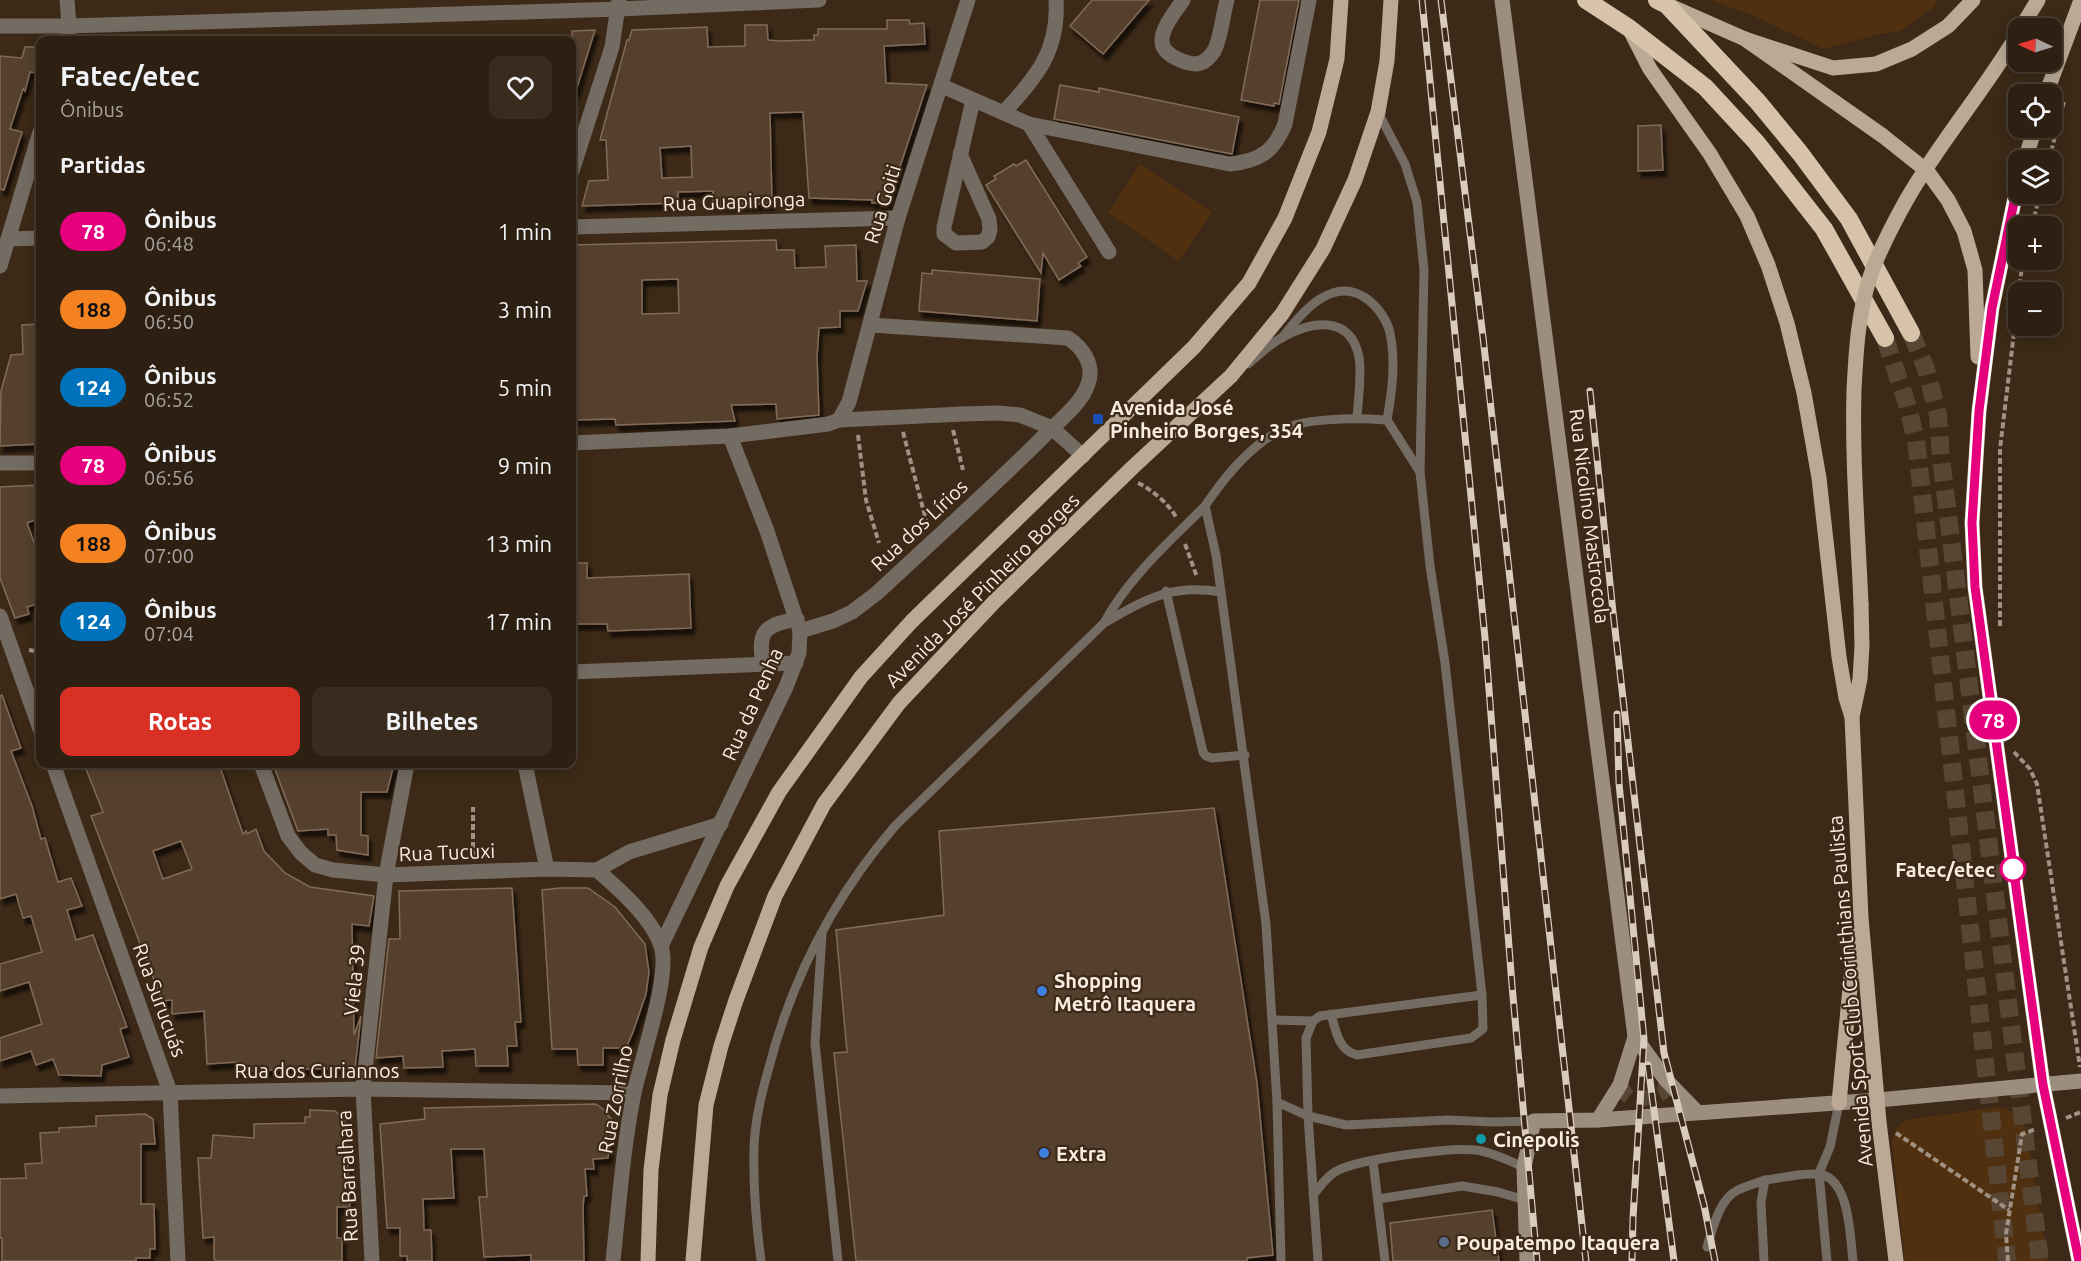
<!DOCTYPE html>
<html lang="pt">
<head>
<meta charset="utf-8">
<style>
  :root { --surface:#2d1f11; --page:#392c1f; --text:#f1f3f6; --muted:#a7a29f; --line:#483d31; --accent:#d93025 }
  body { margin:0; font-family:Ubuntu,sans-serif; background:var(--page); color:var(--text); height:100vh; display:flex; flex-direction:column; font-size:22px; white-space:nowrap }
  * { box-sizing:border-box; margin:0 }
  p { font-size:20px; color:var(--muted) }
  .icon { flex:none; width:33px; height:33px; fill:none; stroke:currentColor; stroke-width:2; stroke-linecap:round; stroke-linejoin:round }
  .map { position:relative; flex:1; overflow:hidden }
  .side { position:absolute; left:36px; top:36px; width:540px; height:732px; display:flex; flex-direction:column; background:var(--surface); border-radius:12px; box-shadow:0 3px 15px #0003,0 0 0 2px var(--line) }
  .side>* { flex:none }
  .badge { padding:0 12px; border-radius:20px; font-size:21px; line-height:39px }
  .needle { width:39px; rotate:274deg }
  .controls { position:absolute; left:2008px; top:18px; display:grid; gap:12px }
  .controls a { display:grid; place-items:center; width:54px; height:54px; border-radius:12px; background:var(--surface); box-shadow:0 3px 15px #0003,0 0 0 2px var(--line); font-size:30px }
  .map>.badge { position:absolute; translate:-50% -50%; box-shadow:0 0 0 3px #fff }
  h2 { padding:0 24px; font-size:22px; line-height:54px }
  .round { display:grid; place-items:center; flex:none; width:63px; height:63px; border-radius:12px; background:var(--page) }
  .summary { display:flex; align-items:center; justify-content:space-between; height:102px; padding:0 24px }
  h1 { font-size:28px; font-weight:700; line-height:45px }
  .primary-button { display:flex; gap:12px; margin-top:auto; padding:12px 24px }
  .primary-button a { flex:1; height:69px; border-radius:12px; background:var(--accent); color:#fff; font-size:24px; font-weight:700; line-height:69px; text-align:center }
  .primary-button a+a { background:var(--page); color:var(--text) }
  ul { padding:0; list-style:none }
  li { display:flex; align-items:center; gap:18px; height:78px; padding:0 24px }
  li div { flex:1 }
  li b { display:block; font-size:22px }
  li em { font-style:normal }
  li .badge { min-width:66px; font-weight:700; text-align:center }
  .map>svg:first-child { display:block }
</style>
</head>
<body>
<div class="map">
<svg width="2081" height="1261" viewBox="0 0 2081 1261">
  <defs>
    <filter id="shadow"><feDropShadow dx="3.5" dy="6" stdDeviation="1.5" flood-color="#0009"/></filter>
  </defs>
  <rect width="100%" height="100%" fill="#3c2917"/>
  <g fill="#50300f">
    <polygon points="1710,0 1938,0 1934,7 1900,31 1880,34 1824,49 1756,17"/>
    <polygon points="1140,164 1212,212 1179,261 1108,213"/>
    <path d="M 2000,1107 C 2014,1110 2021,1117 2026,1130 L 2048,1261 L 1905,1261 L 1892,1145 C 1892,1132 1898,1122 1911,1119 Z"/>
  </g>
  <g fill="#543f2e" stroke="#826b59" stroke-width="1.5" fill-rule="evenodd" filter="url(#shadow)">
    <polygon points="1092,0 1149,0 1103,54 1070,26"/>
    <polygon points="1260,0 1299,0 1279,104 1274,103 1274,106 1241,100"/>
    <path d="M 887,20 L 909,20 L 910,24 L 924,23 L 925,44 L 884,46 L 886,83 L 927,85 L 888,203 L 872,203 L 872,200 L 809,198 L 803,112 L 770,113 L 772,204 L 713,205 L 713,191 L 678,192 L 678,203 L 582,206 L 589,181 L 608,180 L 606,140 L 600,140 L 627,40 L 629,40 L 632,30 L 707,27 L 708,47 L 745,46 L 745,25 L 767,25 L 768,40 L 780,41 L 814,40 L 814,35 L 818,35 L 818,29 L 887,29 ZM 691,146 L 692,177 L 662,178 L 660,148 Z"/>
    <polygon points="595,30 575,94 572,93 572,31"/>
    <polygon points="25,47 40,47 40,73 30,72 25,91 23,89 10,129 22,132 4,190 0,189 0,56 22,58"/>
    <polygon points="1060,85 1099,92 1099,88 1239,117 1232,154 1054,119"/>
    <polygon points="1661,125 1663,170 1638,171 1638,126"/>
    <polygon points="1026,160 1087,257 1078,263 1081,266 1059,280 1043,253 1041,273 986,185 996,179 994,176 1014,164 1016,166"/>
    <path d="M 776,240 L 777,250 L 794,250 L 795,268 L 826,267 L 825,246 L 856,245 L 857,281 L 867,281 L 858,311 L 840,311 L 840,327 L 819,328 L 817,357 L 819,415 L 777,419 L 776,404 L 731,405 L 735,421 L 616,425 L 615,419 L 572,420 L 572,245 ZM 678,279 L 679,313 L 642,314 L 642,280 Z"/>
    <polygon points="932,270 1040,279 1037,321 919,311 922,273 932,274"/>
    <polygon points="40,324 40,444 0,446 1,391 11,355 23,354 22,325"/>
    <polygon points="40,485 40,518 27,523 40,559 40,603 27,607 29,614 15,618 0,578 0,487"/>
    <polygon points="572,563 587,563 587,578 689,574 691,628 608,631 607,624 572,624"/>
    <polygon points="2,695 21,748 11,751 32,806 41,839 45,838 58,882 71,878 82,906 67,910 76,940 93,935 127,1027 120,1029 129,1057 102,1065 101,1076 59,1075 53,1059 36,1065 31,1051 0,1061 0,1038 42,1024 29,982 0,991 0,964 42,952 31,916 23,918 16,894 0,899 0,696"/>
    <path d="M 84,764 L 219,764 L 243,834 L 246,831 L 247,834 L 256,829 L 264,851 L 285,873 L 310,887 L 374,896 L 369,926 L 352,924 L 354,1035 L 361,1016 L 355,1068 L 238,1071 L 238,1062 L 207,1064 L 204,1011 L 172,1014 L 172,1000 L 162,1001 L 91,816 L 103,812 ZM 181,841 L 192,869 L 163,879 L 153,851 Z"/>
    <polygon points="273,764 394,764 387,792 361,792 361,835 368,836 368,855 337,850 336,835 328,835 328,829 298,831"/>
    <polygon points="1214,808 1257,1083 1273,1255 1247,1258 1247,1261 856,1261 834,1053 847,1052 836,930 944,915 939,831"/>
    <polygon points="512,888 521,1022 515,1022 517,1046 507,1046 508,1066 476,1066 475,1049 442,1051 443,1067 404,1068 403,1056 376,1058 389,939 400,939 399,891"/>
    <polygon points="560,888 588,888 615,907 645,944 649,972 646,994 633,1032 626,1048 603,1048 603,1065 578,1065 577,1049 552,1049 542,890"/>
    <polygon points="596,1104 603,1109 613,1121 608,1158 593,1159 594,1169 585,1169 587,1196 584,1196 583,1207 584,1261 531,1261 531,1255 484,1257 479,1197 487,1197 484,1149 451,1149 454,1198 423,1199 424,1230 431,1230 432,1261 407,1261 407,1256 400,1256 400,1228 387,1228 380,1124 425,1119 424,1108"/>
    <polygon points="310,1110 335,1111 345,1120 350,1207 337,1207 337,1238 342,1238 342,1261 216,1261 214,1259 214,1237 203,1238 198,1158 211,1158 213,1135 254,1138 254,1124 305,1123 305,1117 310,1117"/>
    <polygon points="145,1114 153,1119 155,1144 141,1144 141,1204 154,1204 155,1249 150,1249 150,1258 136,1258 136,1261 2,1261 2,1238 0,1238 0,1179 26,1178 25,1164 42,1163 40,1133 59,1132 59,1128 96,1126 96,1116"/>
    <polygon points="1492,1210 1499,1261 1393,1261 1390,1223"/>
  </g>
  <g fill="none" stroke-linecap="round" stroke-linejoin="round">
    <path stroke="#584635" stroke-width="15" stroke-dasharray="15 8" stroke-linecap="butt" d="M 1620,1085 C 1623,1089 1625,1094 1629,1097 C 1636,1101 1661,1097 1665,1090 L 1666,1080"/>
    <g stroke="#584635" stroke-width="18" stroke-dasharray="18 9" stroke-linecap="butt">
      <polyline points="1911,333 1926,369 1938,415 1941,458 2040,1261"/>
      <polyline points="1885,338 1907,404 1916,440 2007,1261"/>
    </g>
    <g stroke="#a19183" stroke-width="4" stroke-dasharray="6 3" stroke-linecap="butt">
      <polyline points="2049,160 2064,101"/>
      <polyline points="2032,226 2040,194"/>
      <polyline points="953,430 963,470"/>
      <polyline points="903,432 926,520"/>
      <polyline points="858,435 866,500 879,543"/>
      <path d="M 1138,483 C 1151,489 1169,504 1176,517"/>
      <polyline points="1185,544 1197,577"/>
      <polyline points="2000,626 2000,449 2021,274 2024,260"/>
      <polyline points="29,650 40,652"/>
      <polyline points="2014,752 2030,769 2037,784 2080,1067"/>
      <polyline points="473,857 473,807"/>
      <polyline points="2066,1118 2081,1112"/>
      <polyline points="1896,1133 2009,1210"/>
      <polyline points="2008,1261 2006,1234 2022,1134 2036,1129"/>
    </g>
    <g stroke="#746c62" stroke-width="9">
      <polyline points="1378,112 1405,164 1417,202 1424,270 1420,472"/>
      <path d="M 1282,338 C 1301,313 1333,274 1367,299 C 1378,307 1387,320 1390,333 C 1396,361 1392,392 1387,420"/>
      <path d="M 1248,364 C 1259,355 1269,345 1281,338 C 1311,321 1350,314 1359,357 C 1362,374 1358,400 1357,418"/>
      <polyline points="1166,591 1203,752 1206,756 1212,758 1245,755"/>
      <path d="M 1104,623 C 1128,578 1169,542 1205,506"/>
      <polyline points="822,934 815,1043 838,1261"/>
      <polyline points="1273,1020 1313,1021"/>
      <polyline points="1277,1102 1308,1116 1346,1125 1448,1120 1491,1122 1534,1121"/>
      <polyline points="1373,1161 1385,1261"/>
      <path d="M 1313,1195 C 1320,1187 1326,1177 1335,1172 C 1355,1159 1452,1147 1476,1150 C 1493,1152 1508,1161 1524,1167"/>
      <polyline points="1378,1199 1462,1186 1498,1192 1525,1200"/>
      <path d="M 1707,1247 C 1713,1228 1719,1199 1738,1190 C 1747,1186 1757,1183 1765,1180"/>
      <path d="M 761,1261 C 756,1223 753,1185 754,1147 C 755,1121 761,1095 768,1071 C 791,980 834,897 895,826 L 1104,623 C 1145,600 1171,583 1221,592"/>
      <path d="M 1281,1261 L 1277,1102 L 1266,924 L 1216,555 L 1205,506 C 1224,478 1247,449 1277,432 C 1302,417 1358,418 1387,420 L 1420,472 L 1430,566 L 1445,663 L 1482,995 L 1483,1029 L 1471,1038 L 1357,1055 C 1338,1050 1336,1031 1331,1014"/>
      <polyline points="1318,1261 1308,1116 1306,1038 1313,1021 1320,1016 1482,995"/>
      <path d="M 1764,1261 L 1761,1202 L 1765,1180 C 1782,1178 1800,1173 1816,1174 C 1850,1174 1850,1237 1853,1261"/>
      <polyline points="1827,1261 1819,1173 1830,1147 1839,1103"/>
    </g>
    <g stroke="#746c62" stroke-width="15">
      <path d="M 1183,0 C 1176,11 1161,28 1162,42 C 1163,55 1184,63 1195,64 C 1203,64 1210,57 1214,51 C 1221,38 1223,14 1227,0"/>
      <polyline points="0,26 69,26 619,9 819,0"/>
      <polyline points="66,40 69,26 67,0"/>
      <path d="M 942,86 L 1029,124 L 1230,164 C 1259,161 1274,152 1285,124 L 1309,0"/>
      <path d="M 1004,112 C 1037,77 1059,50 1056,0"/>
      <polyline points="1029,124 1109,252"/>
      <polyline points="960,154 989,219 990,230 988,237 982,242 956,243 944,234 944,227 973,100"/>
      <polyline points="572,171 612,47 619,0"/>
      <polyline points="572,227 898,218"/>
      <polyline points="8,239 40,238"/>
      <polyline points="0,266 40,132"/>
      <polyline points="839,420 963,414 998,413 1020,415 1052,428 1083,456"/>
      <polyline points="572,443 730,436 828,424 839,420 849,402 898,218 968,0"/>
      <polyline points="0,463 40,463"/>
      <polyline points="0,616 40,729"/>
      <path d="M 800,631 L 833,621 L 852,612 L 877,593 C 934,540 992,488 1047,433 C 1061,419 1082,403 1088,384 C 1095,365 1083,348 1068,338 L 870,325"/>
      <path d="M 763,663 C 757,630 766,625 797,619"/>
      <polyline points="572,672 796,663"/>
      <polyline points="53,764 170,1092 178,1261"/>
      <path d="M 261,764 L 288,836 L 301,853 L 315,865 L 333,870 L 386,875 L 547,869 L 597,870 C 619,889 652,918 661,946 C 671,974 641,1060 634,1093 C 623,1148 619,1205 613,1261"/>
      <polyline points="525,764 547,869"/>
      <polyline points="597,870 629,852 721,824"/>
      <polyline points="661,946 786,687 799,653 800,631 767,531 730,436"/>
      <polyline points="0,1096 363,1089 634,1093"/>
      <polyline points="372,1261 363,1089 386,875 407,764"/>
    </g>
    <g stroke="#9c8e7f" stroke-width="15">
      <polyline points="1502,0 1635,1037 1620,1085 1598,1120"/>
      <polyline points="1635,1037 1666,1080 1697,1112"/>
      <polyline points="1527,1261 1524,1167 1534,1121 1598,1120 1878,1100 2081,1081"/>
    </g>
    <g stroke="#bba996" stroke-width="15">
      <polyline points="1670,6 1745,39 1833,68 1876,64 1912,49 1948,26 1973,0"/>
      <polyline points="1629,28 1650,69 1710,154 1747,216 1768,265 1787,323 1804,393 1819,478 1839,657 1846,698 1852,717"/>
      <polyline points="2021,28 2038,0"/>
      <polyline points="1745,39 1883,136 1927,171 1948,200 1964,231 1975,270 1978,357"/>
      <polyline points="2046,94 2081,0"/>
      <polyline points="2025,160 2035,128"/>
      <polyline points="2019,178 1992,308 1979,411 1972,523 1975,587 2043,1085 2079,1261"/>
      <polyline points="1861,604 1862,646 1860,679 1852,717 1861,918 1879,1122 1896,1261"/>
      <polyline points="1839,1103 1853,957 1858,935"/>
      <polyline points="648,1261 651,1170 660,1095 673,1040 701,947 727,886 779,792 861,677 912,621 1194,347 1249,283 1285,218 1319,132 1337,59 1341,0"/>
      <polyline points="693,1261 706,1105 721,1046 736,1000 775,896 824,804 899,703 994,602 1133,467 1231,376 1282,314 1323,249 1355,180 1378,112 1387,61 1391,0"/>
    </g>
    <g stroke="#d7c2aa" stroke-width="18">
      <polyline points="1586,0 1629,28 1705,87 1756,142 1824,229 1885,338"/>
      <polyline points="1657,0 1667,5 1758,102 1800,153 1849,219 1911,333"/>
    </g>
    <defs>
      <g id="rail">
        <polyline points="1422,0 1485,638 1512,985 1537,1261"/>
        <polyline points="1441,0 1483,337 1586,1261"/>
        <polyline points="1590,391 1613,612 1664,1053 1704,1205 1715,1261"/>
        <polyline points="1617,714 1619,783 1644,1039 1633,1218 1632,1261"/>
        <polyline points="1648,1065 1674,1261"/>
      </g>
    </defs>
    <use href="#rail" stroke="#d9cbbe" stroke-width="7"/>
    <use href="#rail" stroke="#3c2917" stroke-width="4.5" stroke-dasharray="14" stroke-linecap="butt"/>
    <path stroke="#bba996" stroke-width="15" d="M 1861,604 C 1858,533 1852,461 1854,390 C 1856,352 1858,313 1870,277 C 1879,250 1893,224 1907,199 C 1940,141 1985,90 2019,32"/>
  </g>
  <g fill="none" stroke-linecap="round" stroke-linejoin="round">
    <defs>
      <polyline id="line" points="2019,178 1992,308 1979,411 1972,523 1975,587 2043,1085 2079,1261"/>
    </defs>
    <use href="#line" stroke="#fff" stroke-width="14"/>
    <use href="#line" stroke="#e6007e" stroke-width="9"/>
  </g>
  <rect fill="#1a4fb4" stroke="#3c2917" stroke-width="2" x="1092" y="413" width="12" height="12" rx="3"/>
  <circle fill="#fff" stroke="#e6007e" stroke-width="3" cx="2013" cy="869" r="12"/>
  <g fill="#3f7fe0" stroke="#3c2917" stroke-width="2">
    <circle cx="1042" cy="991" r="6"/>
    <circle cx="1044" cy="1153" r="6"/>
  </g>
  <circle fill="#0f9aa8" stroke="#3c2917" stroke-width="2" cx="1481" cy="1139" r="6"/>
  <circle fill="#5c6f8a" stroke="#3c2917" stroke-width="2" cx="1444" cy="1242" r="6"/>
  <g text-anchor="middle" dominant-baseline="central" stroke-width="4.5" stroke-linejoin="round" paint-order="stroke">
    <g font-size="20" fill="#f9ece1" stroke="#3c2917">
      <text transform="translate(734 201) rotate(-2)">Rua Guapironga</text>
      <text transform="translate(882 204) rotate(-73)">Rua Goiti</text>
      <text transform="translate(1590 516) rotate(83)">Rua Nicolino Mastrocola</text>
      <text transform="translate(919 525) rotate(-43)">Rua dos Lírios</text>
      <text transform="translate(982 590) rotate(-45)">Avenida José Pinheiro Borges</text>
      <text transform="translate(752 704) rotate(-66)">Rua da Penha</text>
      <text transform="translate(447 852) rotate(-2)">Rua Tucuxi</text>
      <text transform="translate(354 980) rotate(-84)">Viela 39</text>
      <text transform="translate(1850 991) rotate(-95)">Avenida Sport Club Corinthians Paulista</text>
      <text transform="translate(160 1000) rotate(70)">Rua Surucuás</text>
      <text x="317" y="1070">Rua dos Curiannos</text>
      <text transform="translate(615 1099) rotate(-79)">Rua Zorrilho</text>
      <text transform="translate(347 1176) rotate(-93)">Rua Barralhara</text>
    </g>
    <g font-size="20" font-weight="bold" fill="#f9ece1" stroke="#3c2917" text-anchor="start">
      <text x="1110" y="407">Avenida José<tspan x="1110" dy="23">Pinheiro Borges, 354</tspan></text>
      <text x="1054" y="980">Shopping<tspan x="1054" dy="23">Metrô Itaquera</tspan></text>
      <text x="1493" y="1139">Cinepolis</text>
      <text x="1056" y="1153">Extra</text>
      <text x="1456" y="1242">Poupatempo Itaquera</text>
    </g>
    <g font-size="20" font-weight="bold" fill="#f9ece1" stroke="#3c2917" text-anchor="end">
      <text x="1995" y="869">Fatec/etec</text>
    </g>
  </g>
</svg>
<div class="controls">
<a><svg class="needle" viewBox="-14 -14 28 28"><path d="M0-13l5 13h-10z" fill="#e53935"/><path d="M0 13l5-13h-10z" fill="#a7a29f"/></svg></a>
<a><svg class="icon" aria-label="locate" viewBox="0 0 24 24"><circle cx="12" cy="12" r="6"/><path d="M12 2v4M12 18v4M2 12h4M18 12h4"/></svg></a>
<a><svg class="icon" aria-label="layers" viewBox="0 0 24 24"><path d="M12 4l9 5-9 5-9-5zM3 14l9 5 9-5"/></svg></a>
<a>+</a>
<a>−</a>
</div>
<b class="badge" style="left:1993px;top:720px;background:#e6007e;color:#fff">78</b>
<section class="side">
<div class="summary"><div><h1>Fatec/etec</h1><p>Ônibus</p></div><a class="round"><svg class="icon" aria-label="heart" viewBox="0 0 24 24"><path d="M12 20l-8-8c-3-5 5-10 8-4 3-6 11-1 8 4z"/></svg></a></div>
<h2>Partidas</h2>
<ul>
<li><span class="badge" style="background:#e6007e;color:#fff">78</span><div><b>Ônibus</b><p>06:48</p></div><em>1 min</em></li>
<li><span class="badge" style="background:#f58220;color:#111">188</span><div><b>Ônibus</b><p>06:50</p></div><em>3 min</em></li>
<li><span class="badge" style="background:#0072bc;color:#fff">124</span><div><b>Ônibus</b><p>06:52</p></div><em>5 min</em></li>
<li><span class="badge" style="background:#e6007e;color:#fff">78</span><div><b>Ônibus</b><p>06:56</p></div><em>9 min</em></li>
<li><span class="badge" style="background:#f58220;color:#111">188</span><div><b>Ônibus</b><p>07:00</p></div><em>13 min</em></li>
<li><span class="badge" style="background:#0072bc;color:#fff">124</span><div><b>Ônibus</b><p>07:04</p></div><em>17 min</em></li>
</ul>
<div class="primary-button"><a>Rotas</a><a>Bilhetes</a></div>
</section>
</div>
</body>
</html>
